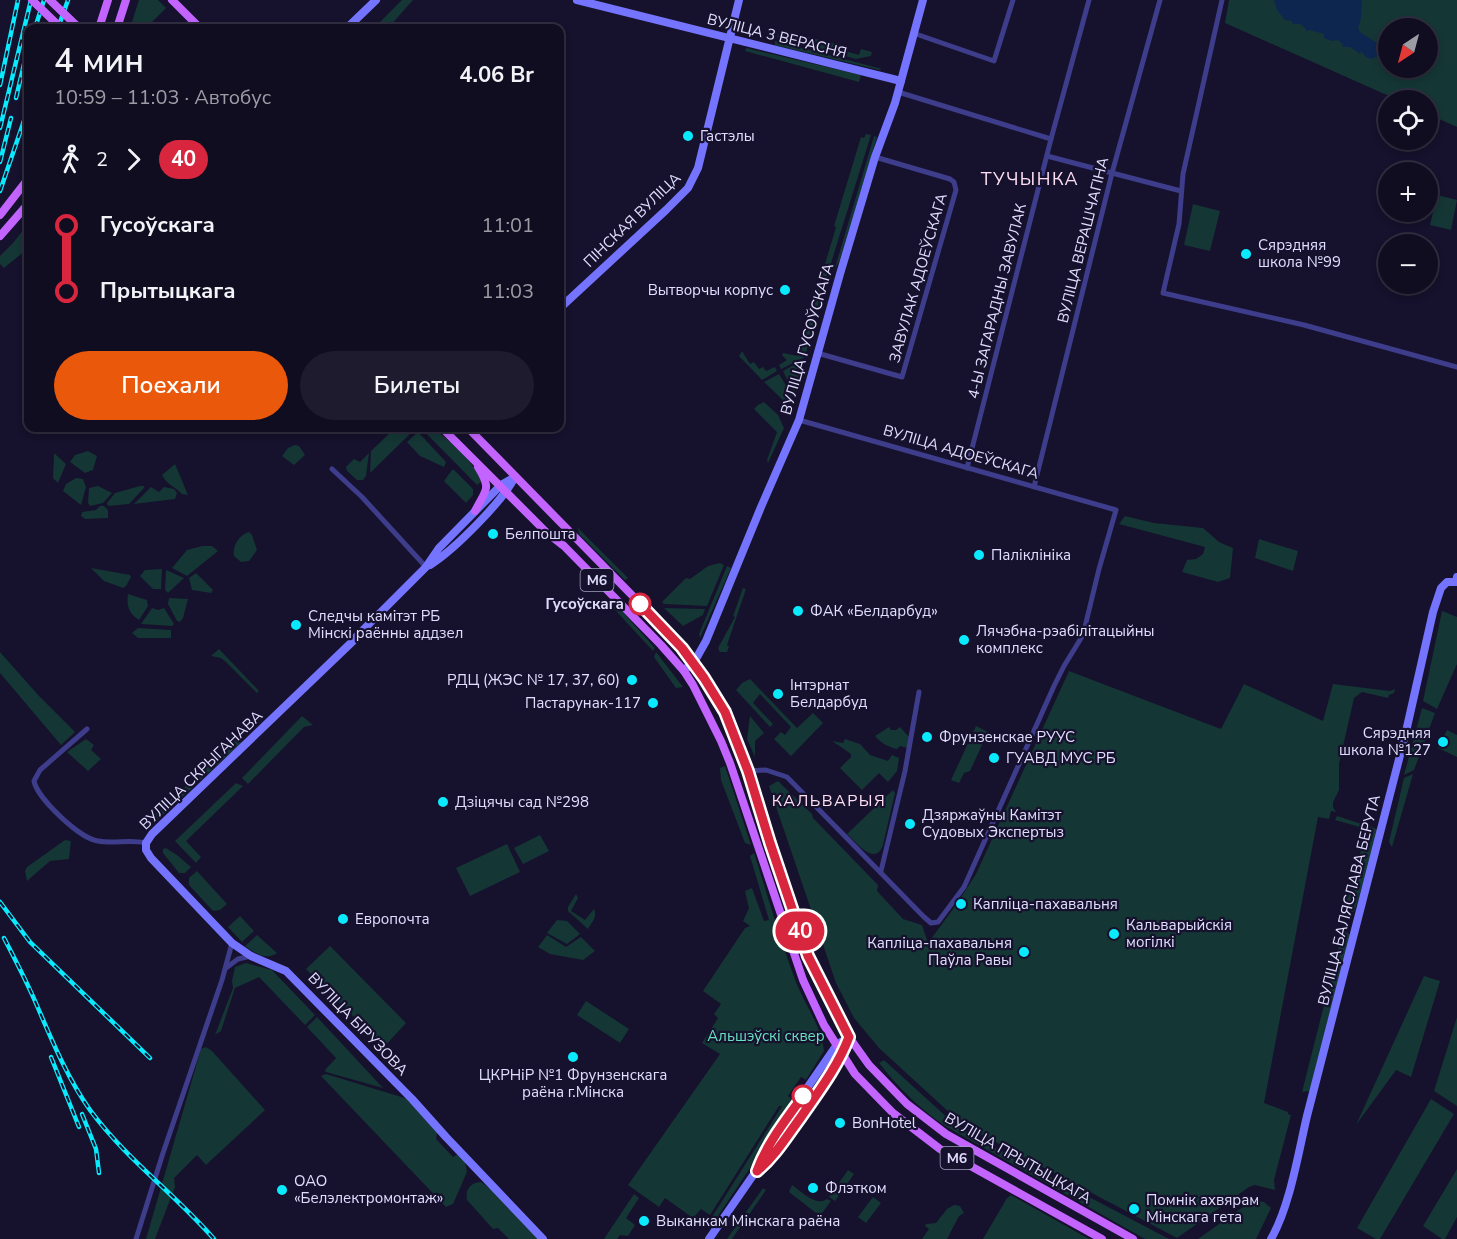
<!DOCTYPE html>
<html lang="ru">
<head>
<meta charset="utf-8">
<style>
  :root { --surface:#100d21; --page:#1e1b2e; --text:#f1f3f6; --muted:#9c9ca5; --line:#302d3f; --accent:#ea580c }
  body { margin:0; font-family:"Nunito Sans",sans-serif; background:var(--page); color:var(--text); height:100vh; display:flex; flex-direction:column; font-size:22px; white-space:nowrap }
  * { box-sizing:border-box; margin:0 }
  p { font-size:20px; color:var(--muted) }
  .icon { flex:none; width:33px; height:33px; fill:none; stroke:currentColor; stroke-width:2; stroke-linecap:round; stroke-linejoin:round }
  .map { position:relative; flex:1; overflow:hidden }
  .details { position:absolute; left:24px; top:24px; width:540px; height:408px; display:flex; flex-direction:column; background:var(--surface); border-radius:12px; box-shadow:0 3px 9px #0003,0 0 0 2px var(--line) }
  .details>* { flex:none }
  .badge { padding:0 12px; border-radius:20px; font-size:21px; line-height:39px }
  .needle { width:39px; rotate:216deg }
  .buttons { position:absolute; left:1378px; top:18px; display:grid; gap:12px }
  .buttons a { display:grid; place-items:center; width:60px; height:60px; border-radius:50%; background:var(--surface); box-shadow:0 3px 9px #0003,0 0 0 2px var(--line); font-size:30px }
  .map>.badge { position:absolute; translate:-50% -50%; box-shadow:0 0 0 3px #fff }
  .legs { display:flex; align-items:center; gap:9px; height:66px; padding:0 30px; font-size:20px }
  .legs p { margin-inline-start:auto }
  .summary { display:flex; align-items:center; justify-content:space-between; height:102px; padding:0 30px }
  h1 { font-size:33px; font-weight:600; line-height:45px }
  .primary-button { display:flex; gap:12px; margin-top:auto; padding:12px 30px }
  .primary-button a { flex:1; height:69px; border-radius:36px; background:var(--accent); color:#fff; font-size:24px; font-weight:600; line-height:69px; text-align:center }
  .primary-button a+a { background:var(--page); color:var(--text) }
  ul { padding:0 30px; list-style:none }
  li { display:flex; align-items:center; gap:21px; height:66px; font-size:22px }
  li i { display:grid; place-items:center; width:9px; height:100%; margin:0 8px; background:currentColor }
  li i::after { content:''; width:15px; height:15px; margin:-8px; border:4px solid; border-radius:50%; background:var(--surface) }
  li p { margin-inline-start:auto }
  li:first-child i { background:linear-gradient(#0000 50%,currentColor 0) }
  li:last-child i { background:linear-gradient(currentColor 50%,#0000 0) }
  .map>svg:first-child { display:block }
</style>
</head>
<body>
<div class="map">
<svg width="1457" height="1239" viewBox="0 0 1457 1239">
  <rect width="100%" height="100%" fill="#16112c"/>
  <g fill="#143635" fill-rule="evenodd">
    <polygon points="139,0 158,0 166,8 146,28 130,28"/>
    <polygon points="402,0 413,0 389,27 390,28 386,28 380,22"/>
    <path d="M 1229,0 L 1457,0 L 1457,127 L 1428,114 L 1428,100 L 1398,100 L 1225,23 ZM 1389,28 L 1428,28 L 1428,68 L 1389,68 Z"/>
    <polygon points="787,32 836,44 835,48 859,55 861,49 872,52 871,56 856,59 777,38 778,34 786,36"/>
    <polygon points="775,41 882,69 879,70 775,45"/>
    <polygon points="746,48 861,75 859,82 745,51"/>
    <polygon points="866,134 871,135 821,295 805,357 781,369 779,365 787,360 782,355 783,353 798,356 836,227 834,226 861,137 864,138"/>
    <polygon points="874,136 877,137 840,259 834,271"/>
    <polygon points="1437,195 1457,200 1451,230 1430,225"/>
    <polygon points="1193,204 1220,211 1210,251 1184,245"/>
    <polygon points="28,224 28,252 26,250 4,268 0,264 0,256 13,243"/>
    <polygon points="742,351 750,364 754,362 759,369 763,367 766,371 775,367 777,371 762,380 739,356"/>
    <polygon points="803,360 804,362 794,393 783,371"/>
    <polygon points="779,374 792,395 785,402 764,382"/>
    <polygon points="764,402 778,415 784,428 768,463 767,460 777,432 754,409 758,405"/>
    <polygon points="387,428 414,428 415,429 370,473 371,451 391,432"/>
    <path d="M 421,428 L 433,428 C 450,442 474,460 481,482 L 477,485 Z"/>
    <polygon points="418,432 446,462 444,467 420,456 407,442"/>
    <polygon points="295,445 299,446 305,455 294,465 282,456 288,448"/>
    <polygon points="88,451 97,456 93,470 85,473 70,462 75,455"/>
    <polygon points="54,453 66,464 58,483 53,478"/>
    <polygon points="369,453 366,476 363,480 357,480 347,471 346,467 354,459 360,462"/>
    <path d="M 175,464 L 188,495 L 182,494 C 175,487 166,484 162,475 Z"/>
    <polygon points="452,470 454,470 473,489 473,495 466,503 444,481"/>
    <polygon points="76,478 83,479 86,487 81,505 63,491 66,484"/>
    <polygon points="98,486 112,493 103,503 90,506 88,503 89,488"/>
    <polygon points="140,486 144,486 144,488 129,504 108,506 107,503 115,493"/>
    <polygon points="151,487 159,492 164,487 174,489 177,493 175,499 134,504"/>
    <polygon points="100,506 104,506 108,510 108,518 85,519 81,516 82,512 96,510"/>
    <polygon points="1125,516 1154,523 1203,528 1219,542 1233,548 1230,578 1218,582 1182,572 1187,560 1196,559 1203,554 1205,547 1119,524"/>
    <polygon points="578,528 628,578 625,580 579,534"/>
    <path d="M 249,532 L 252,535 L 257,550 L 249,561 L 241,562 L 234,556 C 232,546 239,535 249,532 Z"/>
    <polygon points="1259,539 1298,551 1293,571 1255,558"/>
    <polygon points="202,546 212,546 218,551 187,576 172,568 187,550"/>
    <polygon points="720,563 724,565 707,606 664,604 662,602 686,578 690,579 708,566"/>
    <polygon points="727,566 731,568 700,638 699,634"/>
    <polygon points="91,568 130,575 131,577 126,586 123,588 104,581"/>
    <polygon points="162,569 161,589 153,589 140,576 145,570"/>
    <polygon points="166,570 184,578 168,593 165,590"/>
    <polygon points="196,573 213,590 211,593 192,590 189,578"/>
    <polygon points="743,588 746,589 727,645 729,647 727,652 720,652 718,648 735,617 733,616"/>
    <path d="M 128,594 L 147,600 L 148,606 L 139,620 C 129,614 126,605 128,594 Z"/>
    <polygon points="169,598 188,599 183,618 180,622 177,621 168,604"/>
    <polygon points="605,599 619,608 655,648 653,651"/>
    <polygon points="152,608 158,610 164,608 174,624 172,626 141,624"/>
    <polygon points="664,608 705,609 703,615 683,626"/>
    <polygon points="1442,611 1457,617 1457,664 1437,709 1423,701"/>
    <polygon points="138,628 171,630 171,638 138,638 132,633"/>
    <polygon points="219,649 259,691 257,693 226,662 221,658 211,656"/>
    <polygon points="0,652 39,696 75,732 61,745 0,673"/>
    <polygon points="656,652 683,687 676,688 654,657"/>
    <polygon points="1069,671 1221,729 1244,684 1323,721 1333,684 1390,691 1395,689 1394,693 1389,695 1388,698 1362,692 1354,698 1339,764 1339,790 1333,802 1333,807 1336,812 1331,811 1329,819 1318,817 1264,1103 1288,1112 1288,1114 1291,1115 1274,1180 1275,1190 1255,1185 1249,1187 1177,1238 963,1125 879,1048 854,1018 836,983 769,786 778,781 812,814 813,818 878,885 877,891 903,919 922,925 928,943 956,905 976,874"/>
    <polygon points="750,679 797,728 813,713 823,723 791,756 774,739 781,732 785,735 791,727 760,694 753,703 773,724 770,727 736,690 742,683"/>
    <polygon points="1422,708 1435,713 1414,770 1404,775"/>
    <polygon points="302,716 313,725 304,727 248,784 242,778"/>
    <polygon points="750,716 764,733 755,741 755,757 747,739"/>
    <polygon points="976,726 988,732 970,771 964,773 959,783 951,780"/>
    <path d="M 889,727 L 891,730 L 896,730 L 900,727 L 909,737 L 907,748 L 900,746 L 897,749 C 888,747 881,743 875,736 Z"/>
    <polygon points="1447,730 1457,735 1457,757 1438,748"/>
    <polygon points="240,736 243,738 240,744 155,822 151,818 188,784 193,784 194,779 199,774 204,774 205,769"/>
    <polygon points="86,739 94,745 91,750 101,759 88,771 67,752"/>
    <polygon points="845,739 860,744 870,755 888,761 892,755 899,758 897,771 888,782 879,773 862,790 840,768 851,757 851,754 832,741 843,743"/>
    <polygon points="725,766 751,845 745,843 721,780 720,768"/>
    <polygon points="1413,774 1392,847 1389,842 1404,778"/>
    <polygon points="236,783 243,786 186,841 201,857 196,863 175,841"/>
    <path d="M 893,790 L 895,793 L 883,845 C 875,867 857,843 847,834 Z"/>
    <polygon points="1337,816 1377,829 1378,832 1355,910 1353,912 1344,910 1367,829 1335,820"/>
    <polygon points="540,835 549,851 523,864 514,848"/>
    <polygon points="65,840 71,841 69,859 50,861 27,881 25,871 27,867"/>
    <polygon points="507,844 520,872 470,896 456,868"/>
    <polygon points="166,848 177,855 191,867 185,873 179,873 163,853 163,849"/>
    <path d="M 754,853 C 768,896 780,940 796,982 C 805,1005 822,1027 824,1051 L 806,1080 L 801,1077 L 788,1096 L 795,1101 L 716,1219 L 712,1217 L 782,1106 L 779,1106 L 710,1215 L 701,1209 L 693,1218 L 665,1198 L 659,1207 L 628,1185 L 720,1054 L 702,1043 L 718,1018 L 714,1014 L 721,1004 L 703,991 L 745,928 L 750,926 L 743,921 L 749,908 L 745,891 L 752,888 L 764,921 L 769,920 L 750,856 Z"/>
    <polygon points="197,871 227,904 220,910 213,911 189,885 189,878"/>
    <path d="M 576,894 L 578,898 L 571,911 L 585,920 L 594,909 C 598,917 591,923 588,929 L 568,911 L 568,907 Z"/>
    <polygon points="240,916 254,931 242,942 228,927"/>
    <polygon points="557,920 567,921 580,934 567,944 547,933"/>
    <polygon points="1343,930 1350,935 1329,1021 1310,1091 1302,1092"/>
    <path d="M 257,935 L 277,953 C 266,961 255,953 245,946 Z"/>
    <polygon points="547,935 566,947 581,937 595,951 583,960 550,954 538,947"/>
    <polygon points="330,946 406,1023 384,1047 306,969"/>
    <polygon points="246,963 272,970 315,1015 305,1025 259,977 235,988 221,1031 215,1035 233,988 232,981 235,967"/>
    <polygon points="1424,976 1440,981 1411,1077 1396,1070 1356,1125"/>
    <polygon points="586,1001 629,1029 620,1043 577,1015"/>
    <polygon points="317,1017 383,1088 326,1072 325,1070 336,1058 307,1027"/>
    <polygon points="1457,1017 1457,1106 1434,1091"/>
    <polygon points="206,1047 212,1051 265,1110 206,1165 197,1155 174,1178 175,1187 155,1239 146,1239 201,1049"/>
    <path d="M 884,1060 L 950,1120 L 973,1136 L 1169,1239 L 1145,1239 L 947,1127 C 920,1110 899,1088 879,1063 Z"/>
    <polygon points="326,1074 408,1099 437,1132 436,1139 453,1157 458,1154 465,1162 467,1172 453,1204 446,1207 321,1076"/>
    <polygon points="1431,1099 1454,1114 1380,1239 1376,1239 1357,1228"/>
    <polygon points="1457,1169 1457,1217 1445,1239 1442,1239 1423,1226"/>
    <polygon points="848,1170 854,1174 835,1201 829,1197"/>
    <path d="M 481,1182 L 493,1191 L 539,1239 L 509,1239 L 498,1228 L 493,1229 L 467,1200 C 465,1189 470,1183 481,1182 Z"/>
    <path d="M 792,1185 C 802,1192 816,1207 827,1199 L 831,1201 L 820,1216 L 789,1192 Z"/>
    <polygon points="763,1188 766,1190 732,1239 727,1239"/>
    <polygon points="634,1194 639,1198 626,1218 635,1225 628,1236 620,1235 617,1239 604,1239"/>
    <polygon points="1011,1195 1089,1239 983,1239 1007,1198"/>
    <polygon points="873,1197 881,1203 866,1223 858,1217"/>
    <polygon points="1253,1200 1264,1202 1271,1208 1256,1239 1198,1239"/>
    <polygon points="954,1205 960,1206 964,1213 959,1216 947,1239 922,1239 929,1229 925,1226 926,1224 936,1223 947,1209"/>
  </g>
  <polygon fill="#0d2650" points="1274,0 1362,0 1361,18 1358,28 1360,32 1377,43 1380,55 1371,59 1366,57 1361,51 1360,54 1350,47 1342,47 1343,45 1338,40 1332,41 1324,38 1324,34 1310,30 1306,31 1306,29 1300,24 1293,24 1292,21 1285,20 1277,10"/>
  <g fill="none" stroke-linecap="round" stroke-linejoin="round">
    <g stroke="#3e3d8b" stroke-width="5">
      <polyline points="1222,0 1183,174 1179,224 1163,293 1304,325 1457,367"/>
      <polyline points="913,33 994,61 1013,0"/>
      <polyline points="898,92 1051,139"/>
      <polyline points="1047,156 1181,191"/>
      <polyline points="817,353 902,377 956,190 954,182 950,179 875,157"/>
      <polyline points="967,468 1051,139 1089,0"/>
      <polyline points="332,469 362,497 426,567"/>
      <polyline points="1034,487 1112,173 1160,0"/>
      <path d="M 87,729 L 40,770 L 34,781 C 37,798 80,839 98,841 C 114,844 130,839 146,843"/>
      <polyline points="748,771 766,770 787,777 924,917 931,923 938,922 964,887 1054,686 1064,666 1083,635 1099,569 1116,510 799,420"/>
      <polyline points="881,871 905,771 919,692"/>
      <polyline points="226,968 238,959 251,956"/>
      <polyline points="136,1239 163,1153 222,980 232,943"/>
    </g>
    <g stroke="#7574ff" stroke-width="8">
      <polyline points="577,0 901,81"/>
      <polyline points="347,28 376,0"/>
      <polyline points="560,308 666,210 688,188 698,168 739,0"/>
      <path d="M 430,565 C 454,550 502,502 515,477"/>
      <polyline points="356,637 426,567 439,548 501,485 515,477"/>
      <polyline points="353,641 152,834 146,843 146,850 151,858 232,943 251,956 286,971 412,1099 446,1137 543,1239"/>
      <polyline points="684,671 697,657 706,641 761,507 799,420 840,274 875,157 895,103 923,0"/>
      <polyline points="757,1170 763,1154 774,1136 836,1046 841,1042"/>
      <polyline points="709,1239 754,1174 772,1157 812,1100 842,1055 849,1037"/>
      <path d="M 1271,1239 C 1290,1206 1298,1154 1307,1116 L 1405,736 L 1433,612 L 1441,588 L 1447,582 L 1456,582 L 1457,577"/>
    </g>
    <g stroke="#c364ff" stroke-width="8">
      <polyline points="172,0 200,28"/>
      <polyline points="99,28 108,0"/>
      <polyline points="117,28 126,0"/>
      <polyline points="0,215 28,179"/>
      <polyline points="0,236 28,204"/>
      <polyline points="442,428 546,532 564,546 661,645 684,671 693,685 721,741 730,763 803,980 824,1025 855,1074 893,1113 940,1149 1102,1239"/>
      <polyline points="468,428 671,635 704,678 725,713 738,743 770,843 817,977 849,1037 869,1065 907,1104 946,1134 1133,1239"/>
      <path d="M 475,511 C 486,489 492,490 478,467"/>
    </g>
    <defs>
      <g id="rail">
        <polyline points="35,28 44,0"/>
        <polyline points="58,28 68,0"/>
        <polyline points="0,85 18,0"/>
        <polyline points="16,98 28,47"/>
        <polyline points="0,128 31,0"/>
        <polyline points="0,162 11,118"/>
        <polyline points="0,191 28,109"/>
        <polyline points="0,902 30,942 150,1058"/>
        <path d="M 4,938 C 16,961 28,984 38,1008 C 53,1043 68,1079 90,1110 C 127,1160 174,1193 214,1239"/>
        <polyline points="51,1057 79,1127"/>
        <polyline points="82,1114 96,1149 99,1173"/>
      </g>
    </defs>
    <use href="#rail" stroke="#09eaff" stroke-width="4.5"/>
    <use href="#rail" stroke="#16112c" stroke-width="2" stroke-dasharray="7" stroke-linecap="butt"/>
    <g stroke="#c364ff" stroke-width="8">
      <polyline points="32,0 61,28"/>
      <polyline points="50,0 79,28"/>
    </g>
  </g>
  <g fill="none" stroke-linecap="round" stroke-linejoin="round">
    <defs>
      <path id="line-1" d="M 640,604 L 682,648 L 704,678 L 725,712 L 748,771 L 770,843 L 808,956 L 849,1037 C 838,1066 819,1091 801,1117 C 787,1136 775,1156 757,1171 C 767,1143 786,1120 803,1096"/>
    </defs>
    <use href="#line-1" stroke="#fff" stroke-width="14"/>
    <use href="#line-1" stroke="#d7263d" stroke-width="9"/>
  </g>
  <g fill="#09eaff" stroke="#16112c" stroke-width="2">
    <circle cx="688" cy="136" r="6"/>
    <circle cx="1246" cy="254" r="6"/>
    <circle cx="785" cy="290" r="6"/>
    <circle cx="493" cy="534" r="6"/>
    <circle cx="979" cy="555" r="6"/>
    <circle cx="798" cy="611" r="6"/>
    <circle cx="296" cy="625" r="6"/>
    <circle cx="964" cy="640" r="6"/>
    <circle cx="632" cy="680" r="6"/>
    <circle cx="778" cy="694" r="6"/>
    <circle cx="653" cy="703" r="6"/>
    <circle cx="927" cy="737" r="6"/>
    <circle cx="1443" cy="742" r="6"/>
    <circle cx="994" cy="758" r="6"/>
    <circle cx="443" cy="802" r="6"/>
    <circle cx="910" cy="824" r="6"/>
    <circle cx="961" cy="904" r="6"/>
    <circle cx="343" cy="919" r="6"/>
    <circle cx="1114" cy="934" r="6"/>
    <circle cx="1024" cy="952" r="6"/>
    <circle cx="573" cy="1057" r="6"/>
    <circle cx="840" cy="1123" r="6"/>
    <circle cx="813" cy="1188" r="6"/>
    <circle cx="282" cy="1190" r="6"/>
    <circle cx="1134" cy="1209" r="6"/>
    <circle cx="644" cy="1221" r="6"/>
  </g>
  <g fill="#fff" stroke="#d7263d" stroke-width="3">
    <circle cx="640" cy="604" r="10"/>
    <circle cx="803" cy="1096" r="10"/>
  </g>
  <g text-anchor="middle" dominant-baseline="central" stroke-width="4.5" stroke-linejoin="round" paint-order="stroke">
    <g fill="#16112c" stroke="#a3a0c0" stroke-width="1.5">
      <rect x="580.5" y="569" width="33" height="22" rx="4.5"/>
      <rect x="940.5" y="1147" width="33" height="22" rx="4.5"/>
    </g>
    <g font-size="14" font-weight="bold" fill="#e0ddff">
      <text x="597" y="580">М6</text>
      <text x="957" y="1158">М6</text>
    </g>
    <g font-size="15" fill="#e0ddff" stroke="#16112c">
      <text transform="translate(777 36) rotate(14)">ВУЛІЦА 3 ВЕРАСНЯ</text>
      <text transform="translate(632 220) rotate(-44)">ПІНСКАЯ ВУЛІЦА</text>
      <text transform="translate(1083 240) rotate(-76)">ВУЛІЦА ВЕРАШЧАГІНА</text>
      <text transform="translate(918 278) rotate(-74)">ЗАВУЛАК АДОЕЎСКАГА</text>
      <text transform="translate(997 301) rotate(-76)">4-Ы ЗАГАРАДНЫ ЗАВУЛАК</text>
      <text transform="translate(807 339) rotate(-74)">ВУЛІЦА ГУСОЎСКАГА</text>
      <text transform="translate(961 452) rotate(16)">ВУЛІЦА АДОЕЎСКАГА</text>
      <text transform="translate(201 770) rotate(-44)">ВУЛІЦА СКРЫГАНАВА</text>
      <text transform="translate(1349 900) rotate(-76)">ВУЛІЦА БАЛЯСЛАВА БЕРУТА</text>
      <text transform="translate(358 1024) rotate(46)">ВУЛІЦА БІРУЗОВА</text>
      <text transform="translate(1018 1158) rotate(30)">ВУЛІЦА ПРЫТЫЦКАГА</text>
    </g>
    <g font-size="15" fill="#e0ddff" stroke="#16112c" text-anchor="start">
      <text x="700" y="136">Гастэлы</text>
      <text x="1258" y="245">Сярэдняя<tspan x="1258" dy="17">школа №99</tspan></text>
      <text x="773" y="290" text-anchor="end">Вытворчы корпус</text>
      <text x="505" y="534">Белпошта</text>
      <text x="991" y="555">Паліклініка</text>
      <text x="810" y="611">ФАК «Белдарбуд»</text>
      <text x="308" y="616">Следчы камітэт РБ<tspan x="308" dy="17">Мінскі раённы аддзел</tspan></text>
      <text x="976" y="631">Лячэбна-рэабілітацыйны<tspan x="976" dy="17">комплекс</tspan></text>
      <text x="620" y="680" text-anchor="end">РДЦ (ЖЭС № 17, 37, 60)</text>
      <text x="790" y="685">Інтэрнат<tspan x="790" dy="17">Белдарбуд</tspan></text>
      <text x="641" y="703" text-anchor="end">Пастарунак-117</text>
      <text x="1431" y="733" text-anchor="end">Сярэдняя<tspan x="1431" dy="17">школа №127</tspan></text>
      <text x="939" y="737">Фрунзенскае РУУС</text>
      <text x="1006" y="758">ГУАВД МУС РБ</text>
      <text x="455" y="802">Дзіцячы сад №298</text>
      <text x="922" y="815">Дзяржаўны Камітэт<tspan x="922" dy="17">Судовых Экспертыз</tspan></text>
      <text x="973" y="904">Капліца-пахавальня</text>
      <text x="355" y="919">Европочта</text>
      <text x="1126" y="925">Кальварыйскія<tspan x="1126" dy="17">могілкі</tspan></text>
      <text x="1012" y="943" text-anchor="end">Капліца-пахавальня<tspan x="1012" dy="17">Паўла Равы</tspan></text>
      <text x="573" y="1075" text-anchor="middle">ЦКРНіР №1 Фрунзенскага<tspan x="573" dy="17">раёна г.Мінска</tspan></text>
      <text x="852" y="1123">BonHotel</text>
      <text x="294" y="1181">ОАО<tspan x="294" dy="17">«Белэлектромонтаж»</tspan></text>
      <text x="825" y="1188">Флэтком</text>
      <text x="1146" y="1200">Помнік ахвярам<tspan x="1146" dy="17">Мінскага гета</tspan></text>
      <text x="656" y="1221">Выканкам Мінскага раёна</text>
    </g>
    <g font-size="15" font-weight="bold" fill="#e0ddff" stroke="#16112c" text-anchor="end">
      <text x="624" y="604">Гусоўскага</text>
    </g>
    <g font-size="15" fill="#66e2c1" stroke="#16112c">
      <text x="766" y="1036">Альшэўскі сквер</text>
    </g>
    <g font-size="16" letter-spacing="1.5" fill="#ffdff4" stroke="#16112c">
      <text x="829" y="801">КАЛЬВАРЫЯ</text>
    </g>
    <g font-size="18" letter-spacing="1.5" fill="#ffdff4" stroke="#16112c">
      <text x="1030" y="179">ТУЧЫНКА</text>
    </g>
  </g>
</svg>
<div class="buttons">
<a><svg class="needle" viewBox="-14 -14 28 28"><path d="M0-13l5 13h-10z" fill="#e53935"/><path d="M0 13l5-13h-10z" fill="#9c9ca5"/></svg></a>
<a><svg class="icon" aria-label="locate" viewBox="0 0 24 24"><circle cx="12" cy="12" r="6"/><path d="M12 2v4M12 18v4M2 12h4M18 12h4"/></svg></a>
<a>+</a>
<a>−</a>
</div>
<b class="badge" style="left:800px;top:931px;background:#d7263d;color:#fff">40</b>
<section class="details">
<div class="summary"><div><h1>4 мин</h1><p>10:59 – 11:03 · Автобус</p></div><b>4.06 Br</b></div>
<div class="legs"><svg class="icon" aria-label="walk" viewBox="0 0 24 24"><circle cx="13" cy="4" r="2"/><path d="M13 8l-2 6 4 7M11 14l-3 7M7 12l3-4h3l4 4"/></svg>2<svg class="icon" aria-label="forward" viewBox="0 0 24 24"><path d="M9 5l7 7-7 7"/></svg><b class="badge" style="background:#d7263d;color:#fff">40</b></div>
<ul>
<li><i style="color:#d7263d"></i><b>Гусоўскага</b><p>11:01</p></li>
<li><i style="color:#d7263d"></i><b>Прытыцкага</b><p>11:03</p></li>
</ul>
<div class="primary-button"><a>Поехали</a><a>Билеты</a></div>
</section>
</div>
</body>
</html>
